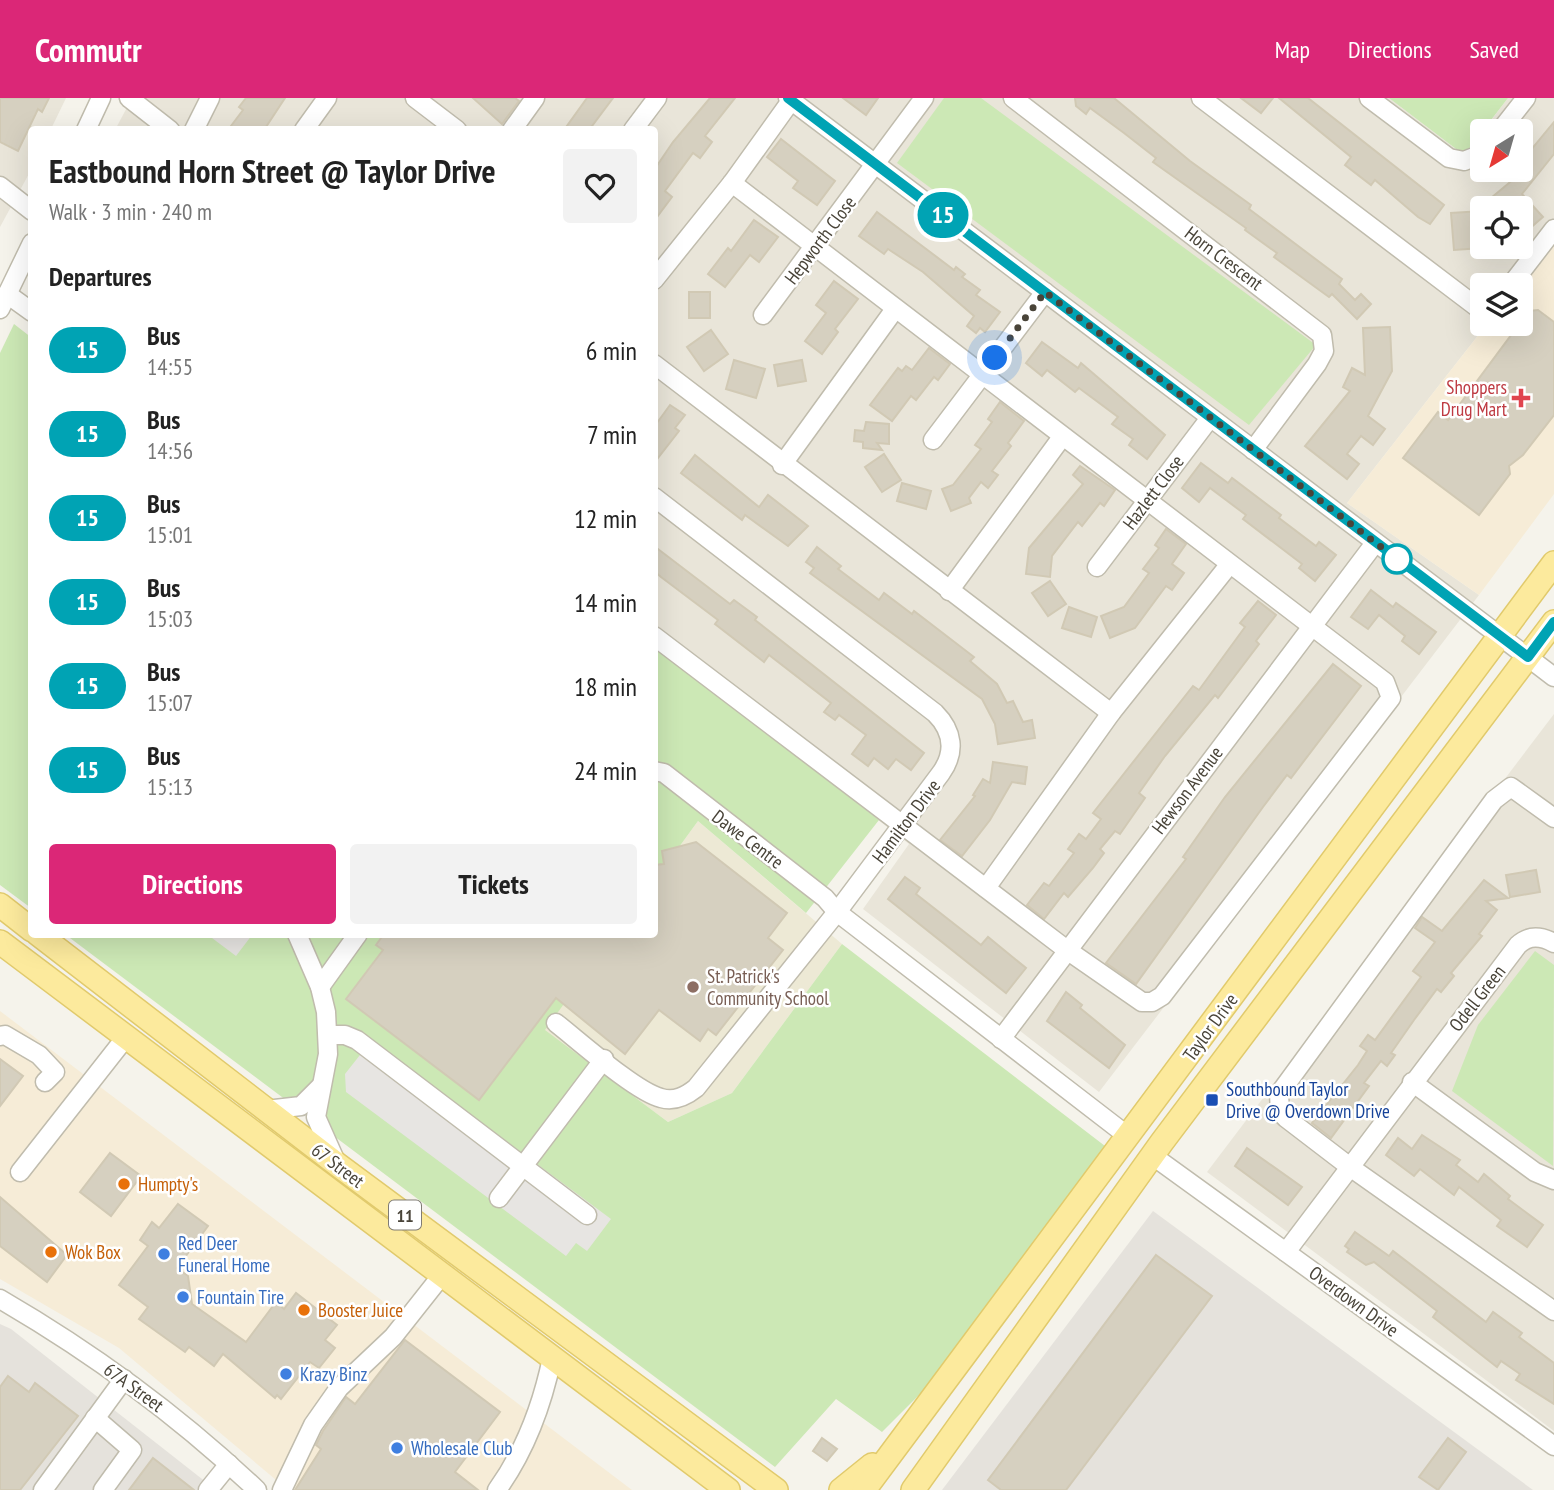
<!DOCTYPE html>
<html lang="en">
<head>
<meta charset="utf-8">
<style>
  :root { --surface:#fff; --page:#f2f2f2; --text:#222; --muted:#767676; --accent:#db2777 }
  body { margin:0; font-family:"PT Sans Narrow",sans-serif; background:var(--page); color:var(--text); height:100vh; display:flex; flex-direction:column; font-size:26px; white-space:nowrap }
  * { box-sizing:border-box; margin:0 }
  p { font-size:23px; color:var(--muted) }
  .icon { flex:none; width:38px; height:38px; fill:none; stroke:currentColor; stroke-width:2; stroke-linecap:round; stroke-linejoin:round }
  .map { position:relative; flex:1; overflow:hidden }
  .drawer { position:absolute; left:28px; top:28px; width:630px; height:812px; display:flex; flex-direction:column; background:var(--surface); border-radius:7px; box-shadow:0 7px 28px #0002 }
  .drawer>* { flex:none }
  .badge { padding:0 14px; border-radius:23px; font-size:24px; line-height:46px }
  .needle { width:46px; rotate:217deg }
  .tools { position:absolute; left:1470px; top:21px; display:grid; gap:14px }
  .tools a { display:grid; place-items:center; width:63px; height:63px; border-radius:7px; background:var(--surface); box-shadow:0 7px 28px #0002; font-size:35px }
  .you { position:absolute; width:35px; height:35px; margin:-18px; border:5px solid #fff; border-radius:50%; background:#1a73e8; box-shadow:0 0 0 10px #1a73e833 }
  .map>.badge { position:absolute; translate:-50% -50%; box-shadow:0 0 0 4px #fff }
  h2 { padding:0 21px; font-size:26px; line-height:63px }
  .round { display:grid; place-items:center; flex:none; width:74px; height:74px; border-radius:7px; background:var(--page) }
  .headline { display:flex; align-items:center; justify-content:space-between; height:119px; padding:0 21px }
  h1 { font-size:33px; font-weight:700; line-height:52px }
  .action { display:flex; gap:14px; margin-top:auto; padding:14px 21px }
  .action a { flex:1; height:80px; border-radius:7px; background:var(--accent); color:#fff; font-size:28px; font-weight:700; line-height:80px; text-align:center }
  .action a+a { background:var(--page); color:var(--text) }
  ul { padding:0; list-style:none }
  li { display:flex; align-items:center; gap:21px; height:84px; padding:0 21px }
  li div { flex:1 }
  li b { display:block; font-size:26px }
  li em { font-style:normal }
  li .badge { min-width:77px; font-weight:700; text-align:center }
  header { display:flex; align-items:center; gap:42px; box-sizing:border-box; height:98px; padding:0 35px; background:var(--accent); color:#fff }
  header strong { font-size:33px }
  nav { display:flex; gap:38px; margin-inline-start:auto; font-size:24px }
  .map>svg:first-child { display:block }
</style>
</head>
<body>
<header>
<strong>Commutr</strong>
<nav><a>Map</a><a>Directions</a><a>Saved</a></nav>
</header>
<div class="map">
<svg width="1554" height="1392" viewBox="0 0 1554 1392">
  <rect width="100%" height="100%" fill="#f5f3eb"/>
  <g fill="#e9e5d9" fill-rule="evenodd">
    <polygon points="0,0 66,0 51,31 32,32 31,72 0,129"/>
    <path d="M 132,0 L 1389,0 L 1464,57 L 1482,34 L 1482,72 L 1521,72 L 1521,33 L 1483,33 L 1508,0 L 1554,0 L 1554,140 L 1517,187 L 1482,187 L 1482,226 L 1487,226 L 1347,405 L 1479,497 L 1099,994 L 863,811 L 909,746 L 655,548 L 654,32 L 115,32 ZM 1482,110 L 1521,110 L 1521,149 L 1482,149 Z"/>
    <polygon points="1554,616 1554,1333 1207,1074"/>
  </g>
  <g fill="#f6ecd7">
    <polygon points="1554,140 1554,396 1479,497 1347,405 1487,226 1521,226 1521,187"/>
    <polygon points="0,913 632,1392 288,1392 119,1250 0,1181"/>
  </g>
  <g fill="#e5e2dc">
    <polygon points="1153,1113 1533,1392 942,1392"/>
    <polygon points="0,1226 11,1231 216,1392 0,1392"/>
  </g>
  <polygon fill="#ede9d5" points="698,723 842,846 732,995 668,1024 544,932 614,837 654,836 655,782"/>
  <g fill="#cce8b5">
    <polygon points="944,0 981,0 1316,247 1249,327 897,65"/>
    <polygon points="1389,0 1508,0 1464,57"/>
    <polygon points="14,226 32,240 31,810 0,787 0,255"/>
    <polygon points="655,548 879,722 806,815 698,723 655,782"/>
    <polygon points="66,837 614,837 545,932 668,1024 732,995 842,846 1105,1048 934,1282 882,1334 836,1301 775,1369"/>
    <polygon points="1535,853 1554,867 1553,1068 1452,993 1478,927"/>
  </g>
  <g fill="#e7e5e2">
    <polygon points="208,837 252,837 236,858"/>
    <polygon points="371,943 611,1121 587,1153 576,1145 566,1158 346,994 345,976"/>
  </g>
  <g fill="#d6d0c0" stroke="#d1c9b4" stroke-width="2">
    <polygon points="0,0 49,0 42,14 38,11 18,53 0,44"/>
    <polygon points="246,0 285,0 264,32 228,32 243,12 239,9"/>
    <polygon points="473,0 515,0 519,3 502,26"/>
    <polygon points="587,0 613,0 589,32 564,32"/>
    <polygon points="710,0 735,0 705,38 712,44 700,60 693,55 665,93 672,99 654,123 654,72 673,44"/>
    <polygon points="843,0 878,0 866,17"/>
    <polygon points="1075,0 1114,0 1190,63 1251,107 1249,111 1342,181 1339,186 1355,202 1361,196 1371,206 1357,221 1332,196 1329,199 1274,159 1277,155 1245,132 1246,130 1153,64 1156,60 1124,35 1090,10 1086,16 1076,8"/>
    <polygon points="1241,0 1273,0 1261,15"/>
    <polygon points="1279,0 1308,0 1444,107 1430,126 1418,119 1375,82 1371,87 1345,67 1351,59"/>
    <polygon points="1554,24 1554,56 1522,96 1543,119 1528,132 1521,123 1521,110 1479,110 1515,80 1511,77 1516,72 1521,72 1521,64"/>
    <polygon points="781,41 835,83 817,107 793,90 798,83 767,59"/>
    <polygon points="1482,113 1482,150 1454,152 1451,115"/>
    <polygon points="877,114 954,172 956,169 965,176 962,179 980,192 976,197 1000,214 985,234 980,230 976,235 967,228 974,218 923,174 888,151 884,156 859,138"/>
    <polygon points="754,122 778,139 759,164 750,157 725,189 708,176 728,150 731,153"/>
    <polygon points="834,183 858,201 835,231 838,234 822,256 805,243 826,215 816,207"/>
    <rect x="689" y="194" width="21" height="26"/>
    <polygon points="1538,212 1554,224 1554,317 1523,357 1509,368 1510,376 1479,417 1403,360 1438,314 1448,322 1529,213"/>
    <polygon points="1390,229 1392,273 1368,318 1385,331 1373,347 1361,338 1347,356 1359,366 1347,381 1305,348 1350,293 1343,289 1352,270 1365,277 1363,230"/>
    <polygon points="711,232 728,256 704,273 687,249"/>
    <polygon points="1042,244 1078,270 1081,265 1165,337 1147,361 1129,347 1133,341 1112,326 1118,319 1079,290 1075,294 1047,272 1042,278 1026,265"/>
    <polygon points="929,250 950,266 938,282 934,279 916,302 911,298 892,323 870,307 898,270 902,273 906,268 912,272"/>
    <polygon points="734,262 765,271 756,300 726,291"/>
    <polygon points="802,262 806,283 778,288 774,267"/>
    <polygon points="1000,304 1024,323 1008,345 1011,348 992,373 998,377 988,390 981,384 969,400 971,405 951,413 942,391 953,387 981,351 975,347 992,324 988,321"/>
    <polygon points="670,307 685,317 675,330 679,333 654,365 654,329"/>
    <polygon points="866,324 889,326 889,346 877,345 882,352 863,350 863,344 854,343 855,332 864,333"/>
    <polygon points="884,356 901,382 882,394 865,369"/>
    <polygon points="695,357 759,409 768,397 808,428 788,448 745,417 742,422 681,375"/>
    <polygon points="1201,365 1228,385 1232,380 1281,417 1279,420 1316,448 1319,444 1336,457 1315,483 1299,470 1302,466 1243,421 1246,417 1210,390 1199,404 1182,390"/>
    <polygon points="1080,368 1115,392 1104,408 1100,405 1082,428 1078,424 1052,458 1050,479 1026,476 1029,450 1083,386 1073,377"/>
    <polygon points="902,385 931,393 926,411 897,403"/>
    <polygon points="1166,431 1186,446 1172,466 1184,475 1172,492 1166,488 1135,530 1110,540 1101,518 1124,509 1149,475 1143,471 1159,450 1155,447"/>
    <polygon points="654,448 730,506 734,502 757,519 755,522 924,655 911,672 896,661 888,671 874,660 868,668 852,656 866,637 839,617 835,622 824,614 831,605 769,557 764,564 715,526 718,522 661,479 654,473"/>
    <polygon points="817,449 841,468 838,471 879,502 884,495 912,516 914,513 974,559 970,563 997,586 1007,605 1013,603 1023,624 1032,622 1035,640 998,646 995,626 982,601 810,475 814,470 806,464"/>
    <polygon points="1050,483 1066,506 1048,518 1032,495"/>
    <polygon points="1371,492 1393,509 1396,505 1436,534 1419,556 1402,543 1405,538 1379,517 1368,531 1351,519"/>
    <polygon points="1258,503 1276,517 1256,543 1259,546 1218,600 1215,597 1165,658 1139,695 1145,700 1120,736 1115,733 1100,751 1104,755 1093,770 1068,799 1064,795 1044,821 1027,807 1044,785 1049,788 1074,755 1068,751 1079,736 1086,741 1101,721 1093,715 1193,588 1199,592 1245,529 1240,525"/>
    <polygon points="1069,509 1097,519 1091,539 1062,530"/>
    <polygon points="1333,566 1361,588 1291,680 1287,677 1263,709 1136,886 1106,865 1186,761 1183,759 1225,699"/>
    <polygon points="993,664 1027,669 1025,686 1012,684 990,722 962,758 940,742 975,698 973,697 983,681 990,685"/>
    <polygon points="696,744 787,815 768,840 783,852 716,937 708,931 700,943 659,912 625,956 556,900 479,1002 346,901 383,852 376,847 384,836 654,836 654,767 664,766 662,753"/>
    <polygon points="1536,772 1540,794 1510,799 1506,777"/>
    <polygon points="905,779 920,790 916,796 976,843 981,847 988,839 1026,870 1006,895 888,801"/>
    <polygon points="1484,782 1508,800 1486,803 1497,812 1479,836 1482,838 1451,875 1454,878 1441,894 1437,891 1414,922 1391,955 1395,957 1387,968 1381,963 1364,985 1369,988 1331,1040 1312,1025 1358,967 1367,953 1360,948 1368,937 1375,942 1421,879 1413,873 1435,844 1415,830 1422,819 1442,833"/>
    <polygon points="1066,894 1082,907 1080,910 1125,947 1109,970 1047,923"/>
    <polygon points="0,961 23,978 0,1008"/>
    <polygon points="1422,1037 1460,1062 1456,1067 1478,1084 1484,1076 1510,1098 1508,1101 1543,1127 1527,1149 1497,1128 1501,1122 1459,1089 1454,1097 1420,1071 1414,1078 1386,1057 1398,1040 1412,1051"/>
    <polygon points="1247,1050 1302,1089 1288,1107 1235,1068"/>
    <polygon points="110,1055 141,1078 111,1118 80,1094"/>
    <polygon points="0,1099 67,1157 47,1184 0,1148"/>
    <polygon points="178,1106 208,1128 177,1170 188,1178 192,1206 246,1244 276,1204 284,1211 296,1195 337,1227 325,1242 335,1250 319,1270 310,1264 281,1301 277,1297 275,1300 223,1256 214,1268 189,1249 185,1254 139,1221 148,1209 119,1187 148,1148 140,1142 152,1124 159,1130"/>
    <polygon points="1355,1134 1389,1158 1393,1153 1486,1224 1493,1214 1522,1235 1519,1239 1554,1265 1554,1306 1516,1282 1520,1276 1501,1263 1497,1269 1433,1219 1437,1213 1374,1164 1366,1167 1347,1154 1349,1151 1345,1148"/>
    <polygon points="1156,1157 1212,1198 1066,1392 1001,1392 988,1382"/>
    <polygon points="405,1242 500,1314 455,1374 478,1392 295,1392 321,1351 316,1347 323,1333 346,1299 355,1306"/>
    <polygon points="8,1278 29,1294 35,1285 78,1318 20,1392 0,1392 0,1289"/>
    <polygon points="822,1340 837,1351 827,1363 813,1353"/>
    <polygon points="1448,1340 1466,1354 1438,1392 1419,1379"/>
    <polygon points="153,1360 194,1392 129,1392"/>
  </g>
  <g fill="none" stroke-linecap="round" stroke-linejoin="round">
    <defs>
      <g id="minor">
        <polyline points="129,0 170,32"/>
        <polyline points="415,0 457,32"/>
        <polyline points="788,0 1554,579"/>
        <polyline points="1013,0 1322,237 1324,253 1317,266 1253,352"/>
        <polyline points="1201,0 1482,213"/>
        <polyline points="1369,0 1449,60 1464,63 1482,56"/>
        <polyline points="86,32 101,0"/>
        <polyline points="194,32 210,0"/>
        <polyline points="304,32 327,0"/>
        <polyline points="512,32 535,0"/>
        <polyline points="633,32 657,0"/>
        <polyline points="1500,33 1526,0"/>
        <polyline points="0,88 32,113"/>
        <polyline points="654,182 732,85 793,0"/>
        <polyline points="1511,187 1554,131"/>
        <polyline points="7,196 32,214"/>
        <polyline points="0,211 32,145"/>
        <polyline points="763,217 924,0"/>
        <polyline points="654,266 1111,615"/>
        <polyline points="933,342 1045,194"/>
        <polyline points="782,367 895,211"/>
        <polyline points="1097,469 1210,320"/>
        <polyline points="949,493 1062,339"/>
        <polyline points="654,538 1067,852 1142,904 1152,904 1162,898 1391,600 1385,584 732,85"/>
        <polyline points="654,673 664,675 825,800 837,814 1129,1039"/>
        <polyline points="1554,720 1511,689 1494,702 1279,996 1280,1014 1286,1020 1350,1069 1554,1213"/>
        <polyline points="986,790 1111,615 1229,467"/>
        <polyline points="297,836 320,889 326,914 328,956 316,1019 336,1064"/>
        <polyline points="320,889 358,836"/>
        <path d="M 556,925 C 579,943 636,994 661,1000 C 675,1004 686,998 696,990 L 837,814 L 941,675 C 956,654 953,633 935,615 L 654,399"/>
        <polyline points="328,937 345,937 357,942 587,1117"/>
        <polyline points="0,938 5,937 39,957 55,974 45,984"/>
        <polyline points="1001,941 1375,445"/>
        <polyline points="1412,984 1535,1074 1554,1082"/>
        <polyline points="266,1012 301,1008 321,988"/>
        <polyline points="1153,1058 1554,1348"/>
        <polyline points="20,1074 126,939"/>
        <polyline points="499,1100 604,961"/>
        <path d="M 1286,1154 L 1518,847 C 1529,837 1541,838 1554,845"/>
        <path d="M 0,1201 C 93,1255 179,1318 257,1392"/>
        <polyline points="95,1320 132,1352 103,1392"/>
        <polyline points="43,1392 124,1281"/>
        <polyline points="208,1392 229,1366"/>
        <polyline points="282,1392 313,1327 339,1290 393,1239 442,1177"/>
        <path d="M 497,1392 C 525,1353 542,1308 552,1260"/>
      </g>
      <g id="major">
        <polyline points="0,807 32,832"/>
        <polyline points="38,836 338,1067 776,1392"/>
        <polyline points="0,844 728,1392"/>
        <polyline points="841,1392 872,1367"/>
        <polyline points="864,1392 1554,465"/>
        <polyline points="913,1392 1162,1044 1554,524"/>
      </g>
    </defs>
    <use href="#minor" stroke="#c0bcad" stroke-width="21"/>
    <use href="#major" stroke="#e1ca6c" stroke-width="26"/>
    <use href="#minor" stroke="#fff" stroke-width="18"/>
    <use href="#major" stroke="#fcea9d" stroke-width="23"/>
  </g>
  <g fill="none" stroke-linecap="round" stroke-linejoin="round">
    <defs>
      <polyline id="line" points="788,0 1528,559 1554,524"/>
    </defs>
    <use href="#line" stroke="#fff" stroke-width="16"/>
    <use href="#line" stroke="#00a3b4" stroke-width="10"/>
    <polyline stroke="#494439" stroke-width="7" stroke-dasharray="0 12.6" points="995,260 1045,194 1397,461"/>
  </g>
  <path fill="#e0444e" stroke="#fff" stroke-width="2.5" d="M1517.5 289.5h7v7h7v7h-7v7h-7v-7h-7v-7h7z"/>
  <circle fill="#fff" stroke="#00a3b4" stroke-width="3.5" cx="1397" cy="461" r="14"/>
  <circle fill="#8d6e63" stroke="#fff" stroke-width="2.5" cx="693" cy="889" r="7"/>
  <rect fill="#1a4fb4" stroke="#fff" stroke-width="2.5" x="1205" y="995" width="14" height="14" rx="3.5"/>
  <g fill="#e8710a" stroke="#fff" stroke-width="2.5">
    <circle cx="124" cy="1086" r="7"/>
    <circle cx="51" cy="1154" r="7"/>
    <circle cx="304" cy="1212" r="7"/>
  </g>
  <g fill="#3f7fe0" stroke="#fff" stroke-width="2.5">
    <circle cx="164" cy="1156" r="7"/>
    <circle cx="183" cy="1199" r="7"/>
    <circle cx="286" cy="1276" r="7"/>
    <circle cx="397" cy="1350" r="7"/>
  </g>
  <g text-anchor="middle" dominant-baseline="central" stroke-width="5" stroke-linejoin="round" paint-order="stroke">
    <rect fill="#fff" stroke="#807c74" stroke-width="2" x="389" y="1102.5" width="32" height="29" rx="5"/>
    <g font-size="18" font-weight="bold" fill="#494439">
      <text x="405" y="1117">11</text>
    </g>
    <g font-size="19" fill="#494439" stroke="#fff">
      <text transform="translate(820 142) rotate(-53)">Hepworth Close</text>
      <text transform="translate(1224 160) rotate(37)">Horn Crescent</text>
      <text transform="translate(1153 394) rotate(-53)">Hazlett Close</text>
      <text transform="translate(1187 692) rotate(-53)">Hewson Avenue</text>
      <text transform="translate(906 723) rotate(-53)">Hamilton Drive</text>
      <text transform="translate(748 741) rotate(37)">Dawe Centre</text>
      <text transform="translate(1477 900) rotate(-52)">Odell Green</text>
      <text transform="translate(1210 929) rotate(-54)">Taylor Drive</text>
      <text transform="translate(338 1067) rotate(37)">67 Street</text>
      <text transform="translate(1354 1203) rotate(36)">Overdown Drive</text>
      <text transform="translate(134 1289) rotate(36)">67A Street</text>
    </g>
    <g font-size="19" fill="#be3a42" stroke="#fff" text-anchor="end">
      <text x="1507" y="289">Shoppers<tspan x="1507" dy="22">Drug Mart</tspan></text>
    </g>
    <g font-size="19" fill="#785e54" stroke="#fff" text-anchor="start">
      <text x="707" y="878">St. Patrick's<tspan x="707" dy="22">Community School</tspan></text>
    </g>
    <g font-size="19" fill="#164399" stroke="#fff" text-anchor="start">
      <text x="1226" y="991">Southbound Taylor<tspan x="1226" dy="22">Drive @ Overdown Drive</tspan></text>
    </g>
    <g font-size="19" fill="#c56008" stroke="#fff" text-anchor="start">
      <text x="138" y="1086">Humpty's</text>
      <text x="65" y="1154">Wok Box</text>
      <text x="318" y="1212">Booster Juice</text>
    </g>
    <g font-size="19" fill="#366cbe" stroke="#fff" text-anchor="start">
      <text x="178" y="1145">Red Deer<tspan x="178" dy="22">Funeral Home</tspan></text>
      <text x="197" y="1199">Fountain Tire</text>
      <text x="300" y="1276">Krazy Binz</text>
      <text x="411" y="1350">Wholesale Club</text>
    </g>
  </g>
</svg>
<div class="tools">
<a><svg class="needle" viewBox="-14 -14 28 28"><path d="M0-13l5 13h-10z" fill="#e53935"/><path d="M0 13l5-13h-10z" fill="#767676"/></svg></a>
<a><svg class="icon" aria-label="locate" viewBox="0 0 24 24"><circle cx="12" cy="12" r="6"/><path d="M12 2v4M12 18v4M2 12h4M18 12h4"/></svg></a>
<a><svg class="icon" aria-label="layers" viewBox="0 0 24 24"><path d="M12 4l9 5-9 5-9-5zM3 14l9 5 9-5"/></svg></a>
</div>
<div class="you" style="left:995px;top:260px"></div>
<b class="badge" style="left:943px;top:117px;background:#00a3b4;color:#fff">15</b>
<section class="drawer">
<div class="headline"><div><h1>Eastbound Horn Street @ Taylor Drive</h1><p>Walk · 3 min · 240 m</p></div><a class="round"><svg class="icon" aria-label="heart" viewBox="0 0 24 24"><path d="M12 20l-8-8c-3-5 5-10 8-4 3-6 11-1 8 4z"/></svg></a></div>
<h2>Departures</h2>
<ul>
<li><span class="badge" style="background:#00a3b4;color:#fff">15</span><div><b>Bus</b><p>14:55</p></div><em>6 min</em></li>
<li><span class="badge" style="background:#00a3b4;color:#fff">15</span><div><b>Bus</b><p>14:56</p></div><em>7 min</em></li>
<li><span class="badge" style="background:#00a3b4;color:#fff">15</span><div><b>Bus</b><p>15:01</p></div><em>12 min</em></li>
<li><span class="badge" style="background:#00a3b4;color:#fff">15</span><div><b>Bus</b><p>15:03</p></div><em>14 min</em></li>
<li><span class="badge" style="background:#00a3b4;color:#fff">15</span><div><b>Bus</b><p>15:07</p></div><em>18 min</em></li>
<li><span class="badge" style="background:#00a3b4;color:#fff">15</span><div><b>Bus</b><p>15:13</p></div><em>24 min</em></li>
</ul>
<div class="action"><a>Directions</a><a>Tickets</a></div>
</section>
</div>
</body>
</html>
